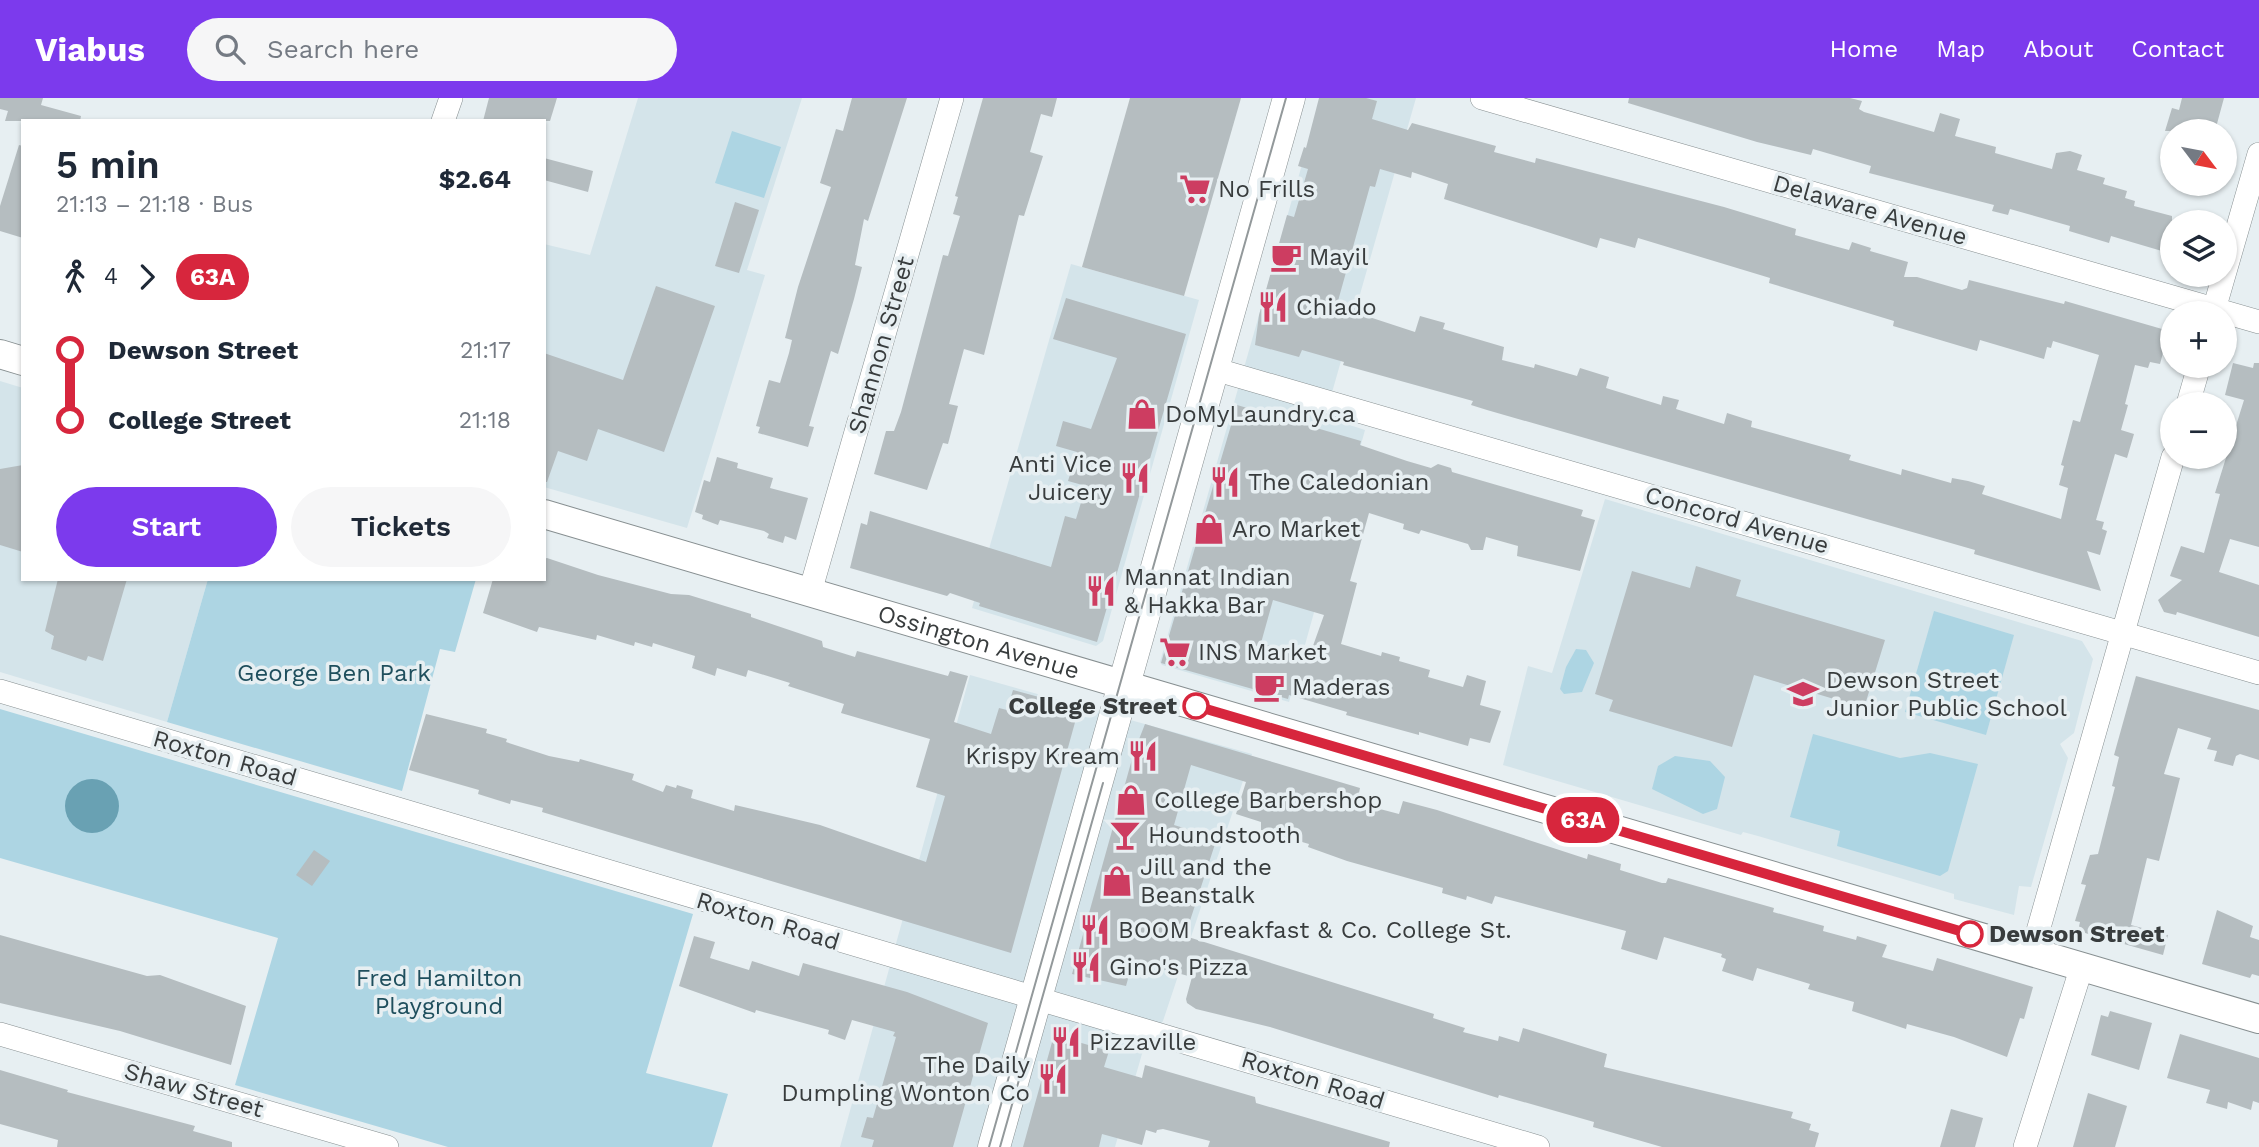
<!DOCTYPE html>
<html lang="en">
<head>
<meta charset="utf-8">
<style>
  :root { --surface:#fff; --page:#f6f6f7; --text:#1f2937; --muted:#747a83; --accent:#7c3aed }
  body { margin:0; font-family:"Work Sans",sans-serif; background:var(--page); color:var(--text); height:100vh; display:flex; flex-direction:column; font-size:26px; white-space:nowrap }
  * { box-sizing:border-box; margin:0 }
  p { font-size:23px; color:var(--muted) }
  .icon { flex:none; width:38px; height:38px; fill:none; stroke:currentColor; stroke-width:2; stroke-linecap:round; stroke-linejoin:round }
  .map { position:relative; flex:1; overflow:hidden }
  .panel { position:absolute; left:21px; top:21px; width:525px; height:462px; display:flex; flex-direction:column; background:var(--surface); border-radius:0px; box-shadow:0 2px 5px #0004 }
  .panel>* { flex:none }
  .badge { padding:0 14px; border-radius:23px; font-size:24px; line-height:46px }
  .needle { width:46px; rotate:122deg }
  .controls { position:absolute; left:2160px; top:21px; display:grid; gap:14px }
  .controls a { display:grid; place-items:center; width:77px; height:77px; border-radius:50%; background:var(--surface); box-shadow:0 2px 5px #0004; font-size:35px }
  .map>.badge { position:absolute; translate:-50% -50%; box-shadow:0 0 0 4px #fff }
  .legs { display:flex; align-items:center; gap:10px; height:77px; padding:0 35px; font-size:23px }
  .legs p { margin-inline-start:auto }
  .headline { display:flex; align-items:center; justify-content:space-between; height:119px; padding:0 35px }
  h1 { font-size:38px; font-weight:600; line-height:52px }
  .primary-button { display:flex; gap:14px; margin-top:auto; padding:14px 35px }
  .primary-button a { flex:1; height:80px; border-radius:42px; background:var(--accent); color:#fff; font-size:28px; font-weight:600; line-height:80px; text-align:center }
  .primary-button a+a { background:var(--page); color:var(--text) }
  ul { padding:0 35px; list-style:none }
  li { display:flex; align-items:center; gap:24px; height:70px; font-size:26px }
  li i { display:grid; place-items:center; width:10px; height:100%; margin:0 9px; background:currentColor }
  li i::after { content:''; width:18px; height:18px; margin:-9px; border:5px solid; border-radius:50%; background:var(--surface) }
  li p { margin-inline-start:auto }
  li:first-child i { background:linear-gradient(#0000 50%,currentColor 0) }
  li:last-child i { background:linear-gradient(currentColor 50%,#0000 0) }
  header { display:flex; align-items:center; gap:42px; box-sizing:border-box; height:98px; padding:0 35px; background:var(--accent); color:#fff }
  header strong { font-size:33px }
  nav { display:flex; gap:38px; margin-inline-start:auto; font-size:24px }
  .search { width:490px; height:63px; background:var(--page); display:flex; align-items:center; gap:18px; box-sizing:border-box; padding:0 24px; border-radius:38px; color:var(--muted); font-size:26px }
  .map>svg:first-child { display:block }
</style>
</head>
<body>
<header>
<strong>Viabus</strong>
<div class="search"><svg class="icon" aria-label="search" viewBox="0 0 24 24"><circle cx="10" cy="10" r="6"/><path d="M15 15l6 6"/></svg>Search here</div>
<nav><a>Home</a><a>Map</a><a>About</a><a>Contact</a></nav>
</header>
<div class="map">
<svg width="2259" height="1049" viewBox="0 0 2259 1049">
  <rect width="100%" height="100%" fill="#e7eff2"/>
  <g fill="#d4e4ea">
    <polygon points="638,0 802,0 747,172 765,177 687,430 544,389 544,146 590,157"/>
    <polygon points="1321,0 1416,0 1325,319 1365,332 1289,604 1162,567 1160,564"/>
    <polygon points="1071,166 1199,202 1103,543 1096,548 972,510"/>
    <polygon points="0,283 23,290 23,481 208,481 167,624 0,574"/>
    <polygon points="1605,401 2082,543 2093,561 2074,635 2060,646 2068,660 2031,789 2019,788 2014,817 1954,801 1954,796 1758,738 1743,734 1741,737 1503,667 1528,568 1552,575"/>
    <polygon points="970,577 1252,656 1163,923 1144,949 1115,1049 840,1049"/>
  </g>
  <g fill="#add5e3">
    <polygon points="732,33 781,49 764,100 715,85"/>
    <polygon points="208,481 476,481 455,554 440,551 402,693 167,624"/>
    <polygon points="1934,513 2014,537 1986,637 1905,614"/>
    <polygon points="1576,551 1586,552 1594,565 1582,594 1564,596 1560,591 1566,569"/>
    <polygon points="0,611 693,816 646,975 728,996 712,1049 448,1049 235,987 278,840 0,760"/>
    <polygon points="1813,636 1900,660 1930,655 1978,666 1948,773 1940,778 1837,748 1840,733 1790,719"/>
    <polygon points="1675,658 1710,663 1725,679 1717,711 1703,716 1652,691 1658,668"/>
  </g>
  <circle fill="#69a1b3" cx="92" cy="708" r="27"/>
  <g fill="#b5bdc0" fill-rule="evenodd">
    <polygon points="0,0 43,0 41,7 81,18 80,23 5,23 8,13 0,11"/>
    <polygon points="489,0 557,0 550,23 483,23"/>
    <polygon points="852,0 907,0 868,123 864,121 855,167 862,169 854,201 838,256 831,253 809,328 814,329 808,349 758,335 760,329 756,328 769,282 780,285 789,255 792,242 785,240 798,189 831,89 820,85 836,31 843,33"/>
    <polygon points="983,0 1057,0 1052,19 1041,16 1030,54 1043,58 1024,118 1019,117 984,257 964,251 949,306 958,308 948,346 943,345 927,392 874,376 886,333 894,333 901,314 943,157 948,158 960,118 953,116 958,99 955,98"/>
    <polygon points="1130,0 1241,0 1184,198 1082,169"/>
    <path d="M 1319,0 L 1366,0 L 1377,3 L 1372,21 L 1408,32 L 1412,25 L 1496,48 L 1494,54 L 1535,65 L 1536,60 L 1724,109 L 1796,131 L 1795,137 L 1834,148 L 1849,152 L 1852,144 L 1871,150 L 1870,153 L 1908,164 L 1904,179 L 1917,179 L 1962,192 L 1967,190 L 1969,182 L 2064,206 L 2065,203 L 2169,233 L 2160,266 L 2150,264 L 2148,270 L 2135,267 L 2125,306 L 2128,307 L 2121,332 L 2134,336 L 2127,360 L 2115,356 L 2096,422 L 2104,424 L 2102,431 L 2107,433 L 2100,457 L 2087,453 L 2101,493 L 1974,456 L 1975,452 L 1487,312 L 1471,307 L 1473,303 L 1343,267 L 1344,264 L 1302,252 L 1299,259 L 1255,247 L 1259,217 L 1287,117 L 1294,119 L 1308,71 L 1298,68 L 1304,49 L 1306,50 ZM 1380,71 L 1411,80 L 1412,74 L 1448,86 L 1444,101 L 1597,150 L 1600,140 L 1635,150 L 1638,140 L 1770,180 L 1769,185 L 1894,223 L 1893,228 L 1977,253 L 1980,242 L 2044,261 L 2047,249 L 2051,250 L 2053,243 L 2099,257 L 2080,324 L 2073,322 L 2061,367 L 2064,368 L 2059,387 L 2068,390 L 2061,421 L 1982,396 L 1985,388 L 1968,383 L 1952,380 L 1951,385 L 1902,371 L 1901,377 L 1849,362 L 1851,357 L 1751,329 L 1752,323 L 1727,315 L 1724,326 L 1676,311 L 1679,302 L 1663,298 L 1661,307 L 1606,290 L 1609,279 L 1580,270 L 1577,278 L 1535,266 L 1534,270 L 1502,262 L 1504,249 L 1443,231 L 1445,225 L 1420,218 L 1415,234 L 1357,215 L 1358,209 L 1338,203 L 1370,88 L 1375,89 Z"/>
    <polygon points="1629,0 1850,0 1862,3 1859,11 1864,14 1934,34 1940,15 1960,21 1955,38 1996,49 1995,55 2052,71 2056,55 2070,53 2082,57 2077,72 2105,80 2103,86 2127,93 2125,100 2135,103 2134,108 2172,118 2172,156 2111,138 2109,145 2069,133 2070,128 2010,111 2008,117 1992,113 1994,107 1869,75 1871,68 1813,51 1811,57 1757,44 1628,5"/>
    <polygon points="2182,0 2224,0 2215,33 2165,33 2172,10 2179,12"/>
    <polygon points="19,47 23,48 23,140 0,133 0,108"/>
    <polygon points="544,60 593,73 588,94 544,82"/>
    <polygon points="735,104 759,112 739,175 715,168"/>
    <polygon points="656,188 715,208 664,354 598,331 587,363 558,353 547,384 544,384 544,255 623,282"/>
    <polygon points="1066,200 1186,236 1097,544 979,508 980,505 950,495 947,498 850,470 861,425 867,427 870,413 1051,469 1065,418 1076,421 1086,388 1068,383 1077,354 1056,348 1063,323 1091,331 1117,260 1053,241"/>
    <polygon points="2233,265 2253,270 2254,265 2259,265 2259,449 2230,441 2219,474 2259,487 2259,539 2177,514 2176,517 2164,514 2158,502 2182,482 2170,478 2181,448 2204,455 2220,396 2215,395 2244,302 2225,297"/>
    <path d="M 1237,307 L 1361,343 L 1360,347 L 1407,363 L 1431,370 L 1438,366 L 1451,370 L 1452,374 L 1583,412 L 1581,418 L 1595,422 L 1580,473 L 1517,458 L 1518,448 L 1486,439 L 1483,452 L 1471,452 L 1468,446 L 1421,432 L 1419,436 L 1403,431 L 1404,426 L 1369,415 L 1350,483 L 1357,485 L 1341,546 L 1381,558 L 1382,554 L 1400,559 L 1399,563 L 1430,572 L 1428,579 L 1463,589 L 1467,577 L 1486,583 L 1480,607 L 1501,613 L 1490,645 L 1470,640 L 1468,648 L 1419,634 L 1419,637 L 1346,617 L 1347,614 L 1289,597 L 1288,601 L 1161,565 ZM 1273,502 L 1324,517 L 1309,559 L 1261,545 Z"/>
    <polygon points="717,359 738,365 737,370 773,380 770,390 808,400 796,442 785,438 783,445 767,440 769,436 764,433 720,422 718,427 702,421 703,417 695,414 704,382 710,384"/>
    <polygon points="23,367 23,454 0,447 0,371"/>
    <polygon points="547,460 598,477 671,496 689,497 751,516 751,519 822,543 823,549 855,559 857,553 948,578 950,573 968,578 954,624 991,636 999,610 1007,612 1013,592 1079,610 1011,855 542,714 543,710 511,702 510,706 478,696 479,692 409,672 426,616 487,631 486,635 507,641 506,644 549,658 579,664 580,661 634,676 632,682 663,694 666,687 676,690 677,687 693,692 691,700 734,713 735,707 820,727 926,764 945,698 916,689 930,641 841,615 844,606 788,588 790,585 748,572 746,579 717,570 715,578 692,570 695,558 653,545 652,549 635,544 634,548 597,537 596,542 539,529 537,534 483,515 493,481 544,481 544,461"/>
    <polygon points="1696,468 1741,482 1736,498 1885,542 1864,610 1754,577 1732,649 1609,613 1613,602 1595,596 1632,473 1690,490"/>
    <polygon points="58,481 127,481 103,563 88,558 86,563 51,551 54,538 45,533"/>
    <polygon points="2136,578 2259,612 2259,662 2240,656 2236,658 2233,668 2214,663 2217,653 2207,651 2211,640 2178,630 2164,676 2180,680 2159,763 2147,760 2131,827 2168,837 2163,857 2078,833 2080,824 2075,823 2086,787 2081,786 2090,757 2098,756 2115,689 2112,688 2119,659 2114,657"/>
    <polygon points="1145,626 1360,690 1357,705 1399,716 1403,703 1437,712 1587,761 1588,756 1621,766 1620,772 1662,785 1666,785 1668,780 1774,810 1773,814 1824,828 1823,833 1856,842 1857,838 1887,847 1882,859 1933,873 1937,860 2033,889 2024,921 2020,920 2007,959 1954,939 1907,926 1906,931 1852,913 1854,904 1808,891 1810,886 1757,870 1753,883 1722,873 1726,861 1721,859 1722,856 1664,839 1657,862 1621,851 1626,833 1495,798 1492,806 1467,798 1466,802 1442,795 1443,790 1347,763 1308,749 1309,746 1261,732 1261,724 1236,716 1246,684 1191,667 1174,727 1217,740 1185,838 1434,916 1433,920 1465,930 1463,934 1498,943 1499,938 1519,944 1523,930 1607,956 1604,969 1793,1014 1791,1020 1811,1026 1809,1032 1819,1035 1815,1049 1662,1049 1593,1029 1594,1024 1499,997 1498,1000 1270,929 1196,911 1187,905 1186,901 1192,879 1133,863 1126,888 1072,876 1134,654"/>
    <polygon points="314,752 330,763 312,788 296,777"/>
    <polygon points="2217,812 2253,828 2250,839 2259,842 2259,878 2252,876 2250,880 2202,866"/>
    <polygon points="0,837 147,878 160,877 246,908 231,967 120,933 0,905"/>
    <polygon points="694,838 715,844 710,860 749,872 752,863 799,878 803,865 907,894 988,925 953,1049 872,1049 874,1042 861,1039 867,1019 873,1020 896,939 893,938 895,934 852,922 845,942 828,936 829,932 756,912 755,915 679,888"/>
    <polygon points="2110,913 2152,925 2139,972 2091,957 2101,917 2108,919"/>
    <polygon points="2180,936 2259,960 2259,1005 2253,1003 2251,1012 2228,1004 2227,1011 2206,1005 2210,992 2167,980"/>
    <polygon points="1054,937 1109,953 1104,969 1142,980 1145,967 1255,999 1256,1005 1390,1044 1389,1049 1208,1049 1210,1043 1163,1031 1157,1032 1156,1035 1146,1032 1142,1047 1102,1036 1099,1049 1023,1049"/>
    <polygon points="0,972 68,992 67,994 195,1028 193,1033 232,1044 232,1049 57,1049 58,1042 0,1026"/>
    <polygon points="2088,995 2127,1008 2115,1049 2073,1049"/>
    <polygon points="1951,1011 1983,1020 1975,1049 1940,1049"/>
  </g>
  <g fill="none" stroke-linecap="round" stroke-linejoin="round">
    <defs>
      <g id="minor">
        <polyline points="1482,0 2259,224"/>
        <polyline points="443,23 451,0"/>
        <polyline points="2213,215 2259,56"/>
        <polyline points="1214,271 2259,575"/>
        <polyline points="2188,306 2199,268"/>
        <polyline points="810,494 952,0"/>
        <polyline points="0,593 1538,1049"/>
        <polyline points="2032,854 2173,359"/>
        <polyline points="0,936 387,1049"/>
        <polyline points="2025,1049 2082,868"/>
      </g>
      <g id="tertiary">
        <polyline points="0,256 23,263"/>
        <path id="s1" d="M 544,416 L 2259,921"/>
      </g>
      <polyline id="secondary" points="994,1049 1289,0"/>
    </defs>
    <use href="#minor" stroke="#878f91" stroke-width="24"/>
    <use href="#tertiary" stroke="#878f91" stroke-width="30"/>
    <use href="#secondary" stroke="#878f91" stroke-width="33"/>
    <use href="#minor" stroke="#fff" stroke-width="23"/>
    <use href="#tertiary" stroke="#fff" stroke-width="28"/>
    <use href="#secondary" stroke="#fff" stroke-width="32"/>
    <g stroke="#93999b" stroke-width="2">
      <polyline points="989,1049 1286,0"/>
      <polyline points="1000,1049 1103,685"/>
    </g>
  </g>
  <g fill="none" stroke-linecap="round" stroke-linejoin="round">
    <defs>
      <polyline id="line-1" points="1196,608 1970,836"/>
    </defs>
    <use href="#line-1" stroke="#fff" stroke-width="16"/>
    <use href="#line-1" stroke="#d7263d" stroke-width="10"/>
  </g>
  <defs>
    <symbol id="supermarket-bare" viewBox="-9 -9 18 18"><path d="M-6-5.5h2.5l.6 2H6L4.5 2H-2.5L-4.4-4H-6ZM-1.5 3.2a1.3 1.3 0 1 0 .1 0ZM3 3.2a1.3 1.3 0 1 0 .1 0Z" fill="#cd3d61" stroke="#e7eff2" stroke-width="2.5" paint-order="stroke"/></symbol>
    <symbol id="cafe-bare" viewBox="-9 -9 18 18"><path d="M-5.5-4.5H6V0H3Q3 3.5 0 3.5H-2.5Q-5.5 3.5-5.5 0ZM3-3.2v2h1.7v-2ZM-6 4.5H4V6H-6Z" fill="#cd3d61" stroke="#e7eff2" stroke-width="2.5" paint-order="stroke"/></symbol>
    <symbol id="restaurant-bare" viewBox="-9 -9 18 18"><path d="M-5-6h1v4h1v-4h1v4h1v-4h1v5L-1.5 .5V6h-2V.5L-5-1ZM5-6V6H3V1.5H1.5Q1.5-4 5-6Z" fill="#cd3d61" stroke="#e7eff2" stroke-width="2.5" paint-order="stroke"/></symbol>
    <symbol id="shop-bare" viewBox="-9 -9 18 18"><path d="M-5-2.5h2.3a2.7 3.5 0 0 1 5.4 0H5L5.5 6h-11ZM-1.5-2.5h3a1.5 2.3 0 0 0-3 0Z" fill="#cd3d61" stroke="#e7eff2" stroke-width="2.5" paint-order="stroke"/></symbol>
    <symbol id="school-bare" viewBox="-9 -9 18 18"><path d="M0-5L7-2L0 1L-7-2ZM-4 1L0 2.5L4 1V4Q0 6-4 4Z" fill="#cd3d61" stroke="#e7eff2" stroke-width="2.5" paint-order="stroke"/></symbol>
    <symbol id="bar-bare" viewBox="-9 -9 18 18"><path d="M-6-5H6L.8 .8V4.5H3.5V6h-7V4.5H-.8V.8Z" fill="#cd3d61" stroke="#e7eff2" stroke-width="2.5" paint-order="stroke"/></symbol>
  </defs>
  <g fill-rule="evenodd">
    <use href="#supermarket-bare" x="1173" y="69" width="44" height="44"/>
    <use href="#cafe-bare" x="1264" y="137" width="44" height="44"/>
    <use href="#restaurant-bare" x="1251" y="187" width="44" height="44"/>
    <use href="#shop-bare" x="1120" y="294" width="44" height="44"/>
    <use href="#restaurant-bare" x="1113" y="358" width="44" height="44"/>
    <use href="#restaurant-bare" x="1203" y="362" width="44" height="44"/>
    <use href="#shop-bare" x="1187" y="409" width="44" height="44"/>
    <use href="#restaurant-bare" x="1079" y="471" width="44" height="44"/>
    <use href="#supermarket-bare" x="1153" y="532" width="44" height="44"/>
    <use href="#cafe-bare" x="1247" y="567" width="44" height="44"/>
    <use href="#school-bare" x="1781" y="574" width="44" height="44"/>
    <use href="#restaurant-bare" x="1121" y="636" width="44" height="44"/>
    <use href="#shop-bare" x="1109" y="680" width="44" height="44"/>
    <use href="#bar-bare" x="1103" y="715" width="44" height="44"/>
    <use href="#shop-bare" x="1095" y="761" width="44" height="44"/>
    <use href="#restaurant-bare" x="1073" y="810" width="44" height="44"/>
    <use href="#restaurant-bare" x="1064" y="847" width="44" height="44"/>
    <use href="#restaurant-bare" x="1044" y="922" width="44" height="44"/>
    <use href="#restaurant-bare" x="1031" y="959" width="44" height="44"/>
  </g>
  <g fill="#fff" stroke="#d7263d" stroke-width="3.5">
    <circle cx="1196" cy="608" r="12"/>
    <circle cx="1970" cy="836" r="12"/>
  </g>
  <g text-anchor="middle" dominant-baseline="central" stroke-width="7" stroke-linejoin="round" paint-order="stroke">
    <g font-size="24" fill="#383c3d" stroke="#e7eff2" text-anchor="start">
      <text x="1218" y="91">No Frills</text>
      <text x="1309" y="159">Mayil</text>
      <text x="1296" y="209">Chiado</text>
      <text x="1165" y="316">DoMyLaundry.ca</text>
      <text x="1112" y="366" text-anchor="end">Anti Vice<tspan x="1112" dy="28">Juicery</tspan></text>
      <text x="1248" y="384">The Caledonian</text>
      <text x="1232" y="431">Aro Market</text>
      <text x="1124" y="479">Mannat Indian<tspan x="1124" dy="28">&amp; Hakka Bar</tspan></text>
      <text x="1198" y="554">INS Market</text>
      <text x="1826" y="582">Dewson Street<tspan x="1826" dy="28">Junior Public School</tspan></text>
      <text x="1292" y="589">Maderas</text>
      <text x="1120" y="658" text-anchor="end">Krispy Kream</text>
      <text x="1154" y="702">College Barbershop</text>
      <text x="1148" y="737">Houndstooth</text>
      <text x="1140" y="769">Jill and the<tspan x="1140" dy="28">Beanstalk</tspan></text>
      <text x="1118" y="832">BOOM Breakfast &amp; Co. College St.</text>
      <text x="1109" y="869">Gino's Pizza</text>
      <text x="1089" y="944">Pizzaville</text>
      <text x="1030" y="967" text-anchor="end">The Daily<tspan x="1030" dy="28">Dumpling Wonton Co</tspan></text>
    </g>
    <g font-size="24" fill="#383c3d" stroke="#e7eff2">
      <text transform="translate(1870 112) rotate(16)">Delaware Avenue</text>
      <text transform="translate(881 247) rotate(-74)">Shannon Street</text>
      <text transform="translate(1737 422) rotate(16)">Concord Avenue</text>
      <text stroke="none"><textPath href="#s1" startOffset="453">Ossington Avenue</textPath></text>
      <text transform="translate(225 660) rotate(16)">Roxton Road</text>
      <text transform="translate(768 823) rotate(17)">Roxton Road</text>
      <text transform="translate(1313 982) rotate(17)">Roxton Road</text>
      <text transform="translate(194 992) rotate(16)">Shaw Street</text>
    </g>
    <g font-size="24" fill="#1f4f5d" stroke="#e7eff2">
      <text x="334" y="575">George Ben Park</text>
      <text x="439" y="880">Fred Hamilton<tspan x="439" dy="28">Playground</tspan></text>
    </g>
    <g font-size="24" font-weight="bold" fill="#383c3d" stroke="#e7eff2" text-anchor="end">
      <text x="1177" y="608">College Street</text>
      <text x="1989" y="836" text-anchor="start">Dewson Street</text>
    </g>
  </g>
</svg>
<div class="controls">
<a><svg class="needle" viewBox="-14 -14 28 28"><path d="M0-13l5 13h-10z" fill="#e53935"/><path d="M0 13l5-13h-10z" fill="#747a83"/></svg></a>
<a><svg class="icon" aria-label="layers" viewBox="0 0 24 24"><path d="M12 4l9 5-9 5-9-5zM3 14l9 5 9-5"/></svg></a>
<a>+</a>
<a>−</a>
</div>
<b class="badge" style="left:1583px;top:722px;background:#d7263d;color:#fff">63A</b>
<section class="panel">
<div class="headline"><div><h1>5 min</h1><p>21:13 – 21:18 · Bus</p></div><b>$2.64</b></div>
<div class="legs"><svg class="icon" aria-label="walk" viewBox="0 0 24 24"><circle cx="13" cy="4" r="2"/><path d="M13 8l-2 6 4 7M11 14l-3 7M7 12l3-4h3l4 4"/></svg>4<svg class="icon" aria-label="forward" viewBox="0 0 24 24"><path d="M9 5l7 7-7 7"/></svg><b class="badge" style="background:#d7263d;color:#fff">63A</b></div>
<ul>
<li><i style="color:#d7263d"></i><b>Dewson Street</b><p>21:17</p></li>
<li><i style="color:#d7263d"></i><b>College Street</b><p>21:18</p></li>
</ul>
<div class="primary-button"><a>Start</a><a>Tickets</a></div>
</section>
</div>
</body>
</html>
